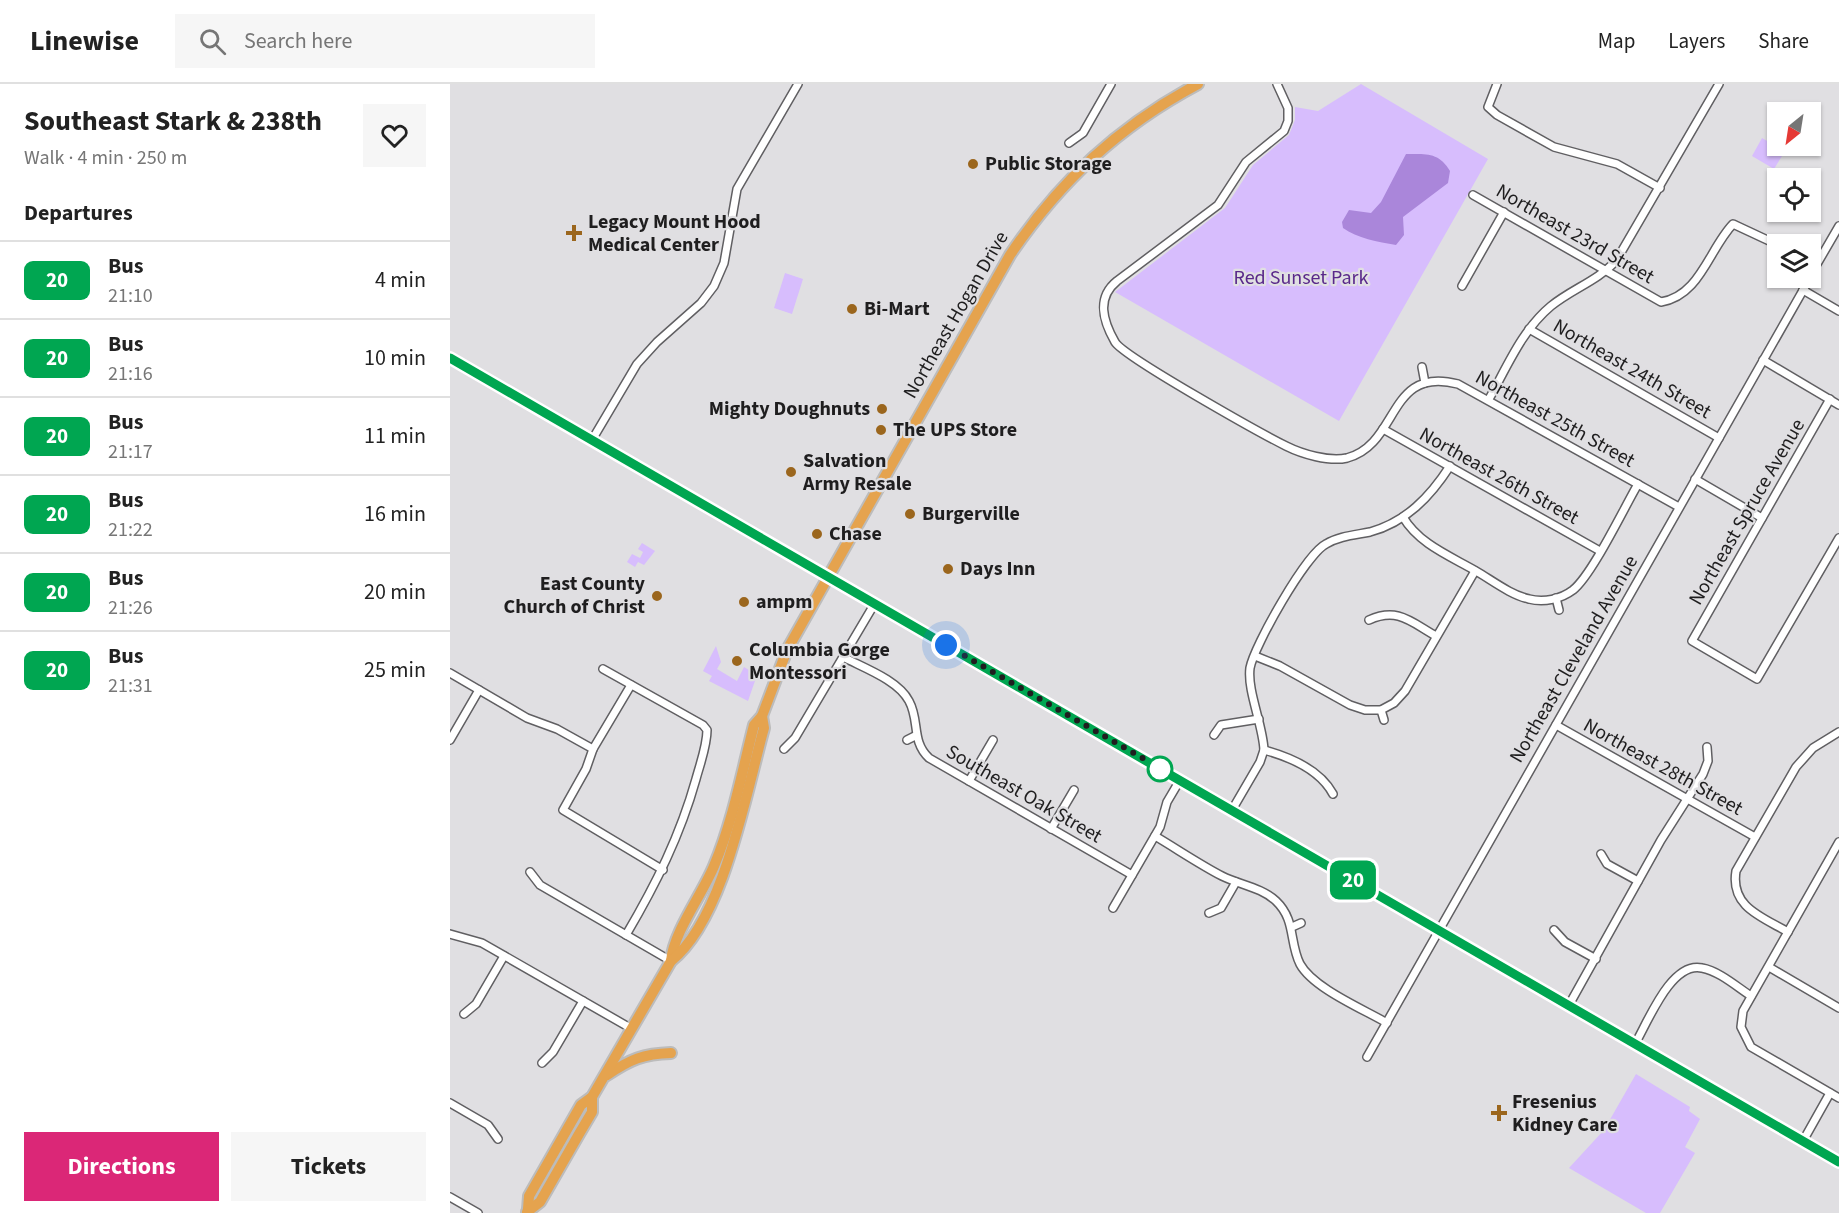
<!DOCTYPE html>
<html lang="en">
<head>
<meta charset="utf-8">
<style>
  :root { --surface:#fff; --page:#f6f6f6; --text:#222; --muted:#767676; --line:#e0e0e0; --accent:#db2777 }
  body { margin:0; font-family:"Source Sans 3",sans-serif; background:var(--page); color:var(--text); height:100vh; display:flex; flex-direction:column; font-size:22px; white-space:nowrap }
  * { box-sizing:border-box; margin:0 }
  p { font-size:20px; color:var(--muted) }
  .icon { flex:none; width:33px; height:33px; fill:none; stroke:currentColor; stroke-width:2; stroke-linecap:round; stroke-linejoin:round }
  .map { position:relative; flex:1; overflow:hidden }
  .details { display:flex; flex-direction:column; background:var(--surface); width:450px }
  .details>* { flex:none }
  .badge { padding:0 12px; border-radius:9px; font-size:21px; line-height:39px }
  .needle { width:39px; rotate:210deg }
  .controls { position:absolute; left:1317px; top:18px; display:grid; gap:12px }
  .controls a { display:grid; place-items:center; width:54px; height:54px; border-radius:0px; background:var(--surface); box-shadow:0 2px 4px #0004; font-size:30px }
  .you { position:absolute; width:30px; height:30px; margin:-15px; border:4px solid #fff; border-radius:50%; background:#1a73e8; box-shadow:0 0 0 9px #1a73e833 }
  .map>.badge { position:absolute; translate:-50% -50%; box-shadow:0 0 0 3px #fff }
  h2 { padding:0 24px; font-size:22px; line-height:54px }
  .round { display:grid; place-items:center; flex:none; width:63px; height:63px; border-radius:0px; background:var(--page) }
  .summary { display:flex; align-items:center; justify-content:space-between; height:102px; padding:0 24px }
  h1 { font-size:28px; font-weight:700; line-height:45px }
  .primary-button { display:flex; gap:12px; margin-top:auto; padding:12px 24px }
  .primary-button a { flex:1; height:69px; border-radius:0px; background:var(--accent); color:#fff; font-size:24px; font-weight:700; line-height:69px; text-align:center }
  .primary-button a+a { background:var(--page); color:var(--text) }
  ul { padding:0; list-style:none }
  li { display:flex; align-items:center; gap:18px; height:78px; padding:0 24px; border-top:2px solid var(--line) }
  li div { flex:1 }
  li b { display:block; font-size:22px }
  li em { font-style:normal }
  li .badge { min-width:66px; font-weight:700; text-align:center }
  header { display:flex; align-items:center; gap:36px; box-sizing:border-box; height:84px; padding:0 30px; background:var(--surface); border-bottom:2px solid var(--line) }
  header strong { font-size:28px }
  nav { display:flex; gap:33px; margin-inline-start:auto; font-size:21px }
  .search { width:420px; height:54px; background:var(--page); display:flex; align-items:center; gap:15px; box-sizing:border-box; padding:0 21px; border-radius:0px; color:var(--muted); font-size:22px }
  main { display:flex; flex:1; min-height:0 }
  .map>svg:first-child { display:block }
</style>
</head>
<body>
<header>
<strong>Linewise</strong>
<div class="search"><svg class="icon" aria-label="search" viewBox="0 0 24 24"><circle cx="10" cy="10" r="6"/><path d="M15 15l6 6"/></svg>Search here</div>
<nav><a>Map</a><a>Layers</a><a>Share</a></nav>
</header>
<main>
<section class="details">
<div class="summary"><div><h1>Southeast Stark &amp; 238th</h1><p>Walk · 4 min · 250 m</p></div><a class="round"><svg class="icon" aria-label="heart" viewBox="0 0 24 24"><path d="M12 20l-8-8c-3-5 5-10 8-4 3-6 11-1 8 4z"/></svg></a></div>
<h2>Departures</h2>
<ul>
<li><span class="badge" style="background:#00a651;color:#fff">20</span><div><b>Bus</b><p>21:10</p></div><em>4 min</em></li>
<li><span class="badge" style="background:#00a651;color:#fff">20</span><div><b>Bus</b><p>21:16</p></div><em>10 min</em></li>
<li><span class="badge" style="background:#00a651;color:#fff">20</span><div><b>Bus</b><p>21:17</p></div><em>11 min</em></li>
<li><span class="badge" style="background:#00a651;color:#fff">20</span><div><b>Bus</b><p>21:22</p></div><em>16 min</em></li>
<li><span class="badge" style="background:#00a651;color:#fff">20</span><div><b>Bus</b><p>21:26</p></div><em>20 min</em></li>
<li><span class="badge" style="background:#00a651;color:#fff">20</span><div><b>Bus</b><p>21:31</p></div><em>25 min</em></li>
</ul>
<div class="primary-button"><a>Directions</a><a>Tickets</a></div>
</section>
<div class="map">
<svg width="1389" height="1129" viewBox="0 0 1389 1129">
  <rect width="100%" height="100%" fill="#e0dfe2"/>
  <g fill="#d7bdfd">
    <polygon points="911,0 1038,75 889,337 665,208 775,124 803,81 839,51 845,36 845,23 868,27"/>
    <polygon points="1312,54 1335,67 1324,85 1302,72"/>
    <polygon points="335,189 353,195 342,230 324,224"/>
    <polygon points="192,459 205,467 194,481 188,478 185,483 177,478 182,470 190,474 193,468 188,465"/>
    <polygon points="266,562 271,578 267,585 287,597 294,583 307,591 298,617 259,597 262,592 253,587"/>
    <polygon points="1186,990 1240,1023 1239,1027 1250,1035 1235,1063 1245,1069 1210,1129 1196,1129 1119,1084 1154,1046"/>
  </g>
  <path fill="#aa86da" d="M 956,70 C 976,70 989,68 1000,87 L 998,99 L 953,133 L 954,151 L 946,161 C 928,158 907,154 893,144 L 892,138 L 899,126 L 921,129 L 931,118 Z"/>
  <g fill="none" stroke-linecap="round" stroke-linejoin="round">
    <defs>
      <g id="minor">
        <path d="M 827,0 L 838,24 L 838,37 L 834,47 L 796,78 L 768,121 L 667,197 C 646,214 653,237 665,258 C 674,273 812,350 836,362 C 852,370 879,378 897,374 C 950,360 937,281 1008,300 L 1229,423"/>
        <polyline points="1047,0 1038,23 1047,31 1104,63 1167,80 1210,104"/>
        <polyline points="619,59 633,49 661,0"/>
        <path d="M 1023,111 L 1211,218 C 1250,212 1259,165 1283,140 L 1328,161"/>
        <polyline points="1360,192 1389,142"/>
        <polyline points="1012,202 1054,128"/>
        <polyline points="1353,206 1389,227"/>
        <polyline points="1079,245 1269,354"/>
        <polyline points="1313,276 1389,321"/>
        <polyline points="972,283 975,299"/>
        <path d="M 1039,315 C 1057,283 1072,246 1101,222 C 1122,205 1147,197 1166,177 L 1269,0"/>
        <polyline points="1380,315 1242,557 1307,595 1389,454"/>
        <polyline points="933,345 1150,467"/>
        <polyline points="142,356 187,280 207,258 251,219 264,202 274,179 287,105 348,0"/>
        <polyline points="1245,395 1312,434"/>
        <path d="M 953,433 C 969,460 1000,472 1026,487 C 1043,497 1061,511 1079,515 C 1094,519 1111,515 1123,506 C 1142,491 1174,424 1188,400"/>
        <polyline points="1106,514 1109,526"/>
        <path d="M 919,536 C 948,523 961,538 986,552"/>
        <polyline points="805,572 830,582 900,621 915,626 931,626 944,619 955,607 1025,487"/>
        <path d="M 393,573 C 414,584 448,596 459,617 C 470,637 461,657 479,674 L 682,791"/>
        <path d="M 153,585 L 253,641 L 257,646 C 257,662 250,680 246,695 C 230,752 206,800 176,851"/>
        <polyline points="0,589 77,634 107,645 143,665"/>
        <polyline points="181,601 143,665 136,685 113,726 213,786"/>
        <polyline points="931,626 934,636"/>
        <polyline points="1106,641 1305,753"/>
        <polyline points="764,651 771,641 809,635"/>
        <polyline points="0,656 29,606"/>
        <polyline points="457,656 465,652"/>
        <polyline points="334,665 345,654 425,519"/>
        <path d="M 814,666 C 840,673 870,686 883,710"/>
        <polyline points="519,697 543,656"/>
        <path d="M 782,726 L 810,678 L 814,666 C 813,641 797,607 800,584 C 804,562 856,470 876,460 C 889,452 905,451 920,448 C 956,438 980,413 1000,382"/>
        <polyline points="601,745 624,706"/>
        <path d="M 705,752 C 727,765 749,780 772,792 C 790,801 811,803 826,817 C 846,836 839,858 850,880 C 863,904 913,925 937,939"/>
        <polyline points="1389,758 1293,927 1291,943 1301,963 1389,1014"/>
        <polyline points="1151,770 1157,780 1188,797"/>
        <polyline points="80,788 90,801 221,877"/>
        <polyline points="663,824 710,743 717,718 730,696"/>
        <polyline points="759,829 771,824 786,798"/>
        <polyline points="842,843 851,839"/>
        <polyline points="1104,846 1115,858 1146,875"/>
        <path d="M 1338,848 C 1312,833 1280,823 1286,787 L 1346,683 L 1363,664 L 1389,648"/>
        <polyline points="0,850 32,859 182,945"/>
        <polyline points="1319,883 1389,924"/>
        <polyline points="1119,921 1211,756 1253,690 1258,677 1257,663"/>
        <polyline points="14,930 26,920 54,872"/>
        <path d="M 1185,960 C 1198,938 1221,877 1252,884 C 1269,887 1287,903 1301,912"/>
        <polyline points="917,973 1360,194"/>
        <polyline points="92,979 103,968 133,917"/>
        <polyline points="0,1019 38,1041 48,1055"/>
        <polyline points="1353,1057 1380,1009"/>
        <polyline points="0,1113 28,1129"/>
      </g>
      <polyline id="major" points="0,273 1389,1078"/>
      <g id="highway">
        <path d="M 221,877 C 224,847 252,811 264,782 C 283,737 292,688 304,641 L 312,632 L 337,566 L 560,171 C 610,97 669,42 748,0"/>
        <path d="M 157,991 C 181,975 193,970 221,969"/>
        <path d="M 78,1125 L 79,1112 L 131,1021 L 142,1013 L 221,877 C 274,835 296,708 314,644 L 312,632"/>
        <polyline points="77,1128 90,1118 129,1050 142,1028 142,1013"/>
      </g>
    </defs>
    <use href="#minor" stroke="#605f62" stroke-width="10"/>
    <use href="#major" stroke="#bcbcbc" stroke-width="11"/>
    <use href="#highway" stroke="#bcbcbc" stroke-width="14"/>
    <use href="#minor" stroke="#fff" stroke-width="7"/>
    <use href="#major" stroke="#efc895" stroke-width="8"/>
    <use href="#highway" stroke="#e5a34e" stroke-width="10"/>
  </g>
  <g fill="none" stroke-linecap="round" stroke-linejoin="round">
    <defs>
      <polyline id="line" points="0,274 1389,1078"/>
    </defs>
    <use href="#line" stroke="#fff" stroke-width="14"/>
    <use href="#line" stroke="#00a651" stroke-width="9"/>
    <polyline stroke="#1f1e1f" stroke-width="6" stroke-dasharray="0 10.8" points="496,561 715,687 710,685"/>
  </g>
  <g fill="#9b661d" stroke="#e0dfe2" stroke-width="2">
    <circle cx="523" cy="80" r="6"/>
    <path d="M121 140h6v6h6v6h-6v6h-6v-6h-6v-6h6z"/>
    <circle cx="402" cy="225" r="6"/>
    <circle cx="432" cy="325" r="6"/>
    <circle cx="431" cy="346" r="6"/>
    <circle cx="341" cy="388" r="6"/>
    <circle cx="460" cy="430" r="6"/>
    <circle cx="367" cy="450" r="6"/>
    <circle cx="498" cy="485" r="6"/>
    <circle cx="207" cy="512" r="6"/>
    <circle cx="294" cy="518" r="6"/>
    <circle cx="287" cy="577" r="6"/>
    <path d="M1046 1020h6v6h6v6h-6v6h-6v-6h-6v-6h6z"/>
  </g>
  <circle fill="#fff" stroke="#00a651" stroke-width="3" cx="710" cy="685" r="12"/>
  <g text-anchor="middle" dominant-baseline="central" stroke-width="4.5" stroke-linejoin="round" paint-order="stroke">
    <g font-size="20" font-weight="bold" fill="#1f1e1f" stroke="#e0dfe2" text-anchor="start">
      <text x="535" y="80">Public Storage</text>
      <text x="138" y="138">Legacy Mount Hood<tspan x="138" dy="23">Medical Center</tspan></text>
      <text x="414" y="225">Bi-Mart</text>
      <text x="420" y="325" text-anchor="end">Mighty Doughnuts</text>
      <text x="443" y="346">The UPS Store</text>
      <text x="353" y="377">Salvation<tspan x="353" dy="23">Army Resale</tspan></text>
      <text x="472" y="430">Burgerville</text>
      <text x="379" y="450">Chase</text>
      <text x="510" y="485">Days Inn</text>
      <text x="195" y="500" text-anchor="end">East County<tspan x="195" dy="23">Church of Christ</tspan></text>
      <text x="306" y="518">ampm</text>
      <text x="299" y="566">Columbia Gorge<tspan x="299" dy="23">Montessori</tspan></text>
      <text x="1062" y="1018">Fresenius<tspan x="1062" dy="23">Kidney Care</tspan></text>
    </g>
    <g font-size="20" fill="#1f1e1f" stroke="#e0dfe2">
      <text transform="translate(1125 150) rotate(30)">Northeast 23rd Street</text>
      <text transform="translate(506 231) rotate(-60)">Northeast Hogan Drive</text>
      <text transform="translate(1182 285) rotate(30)">Northeast 24th Street</text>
      <text transform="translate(1105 335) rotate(29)">Northeast 25th Street</text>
      <text transform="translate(1049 392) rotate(29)">Northeast 26th Street</text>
      <text transform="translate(1297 428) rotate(-60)">Northeast Spruce Avenue</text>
      <text transform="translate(1124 575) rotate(-60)">Northeast Cleveland Avenue</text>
      <text transform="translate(1213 683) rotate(29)">Northeast 28th Street</text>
      <text transform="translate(574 710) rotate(30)">Southeast Oak Street</text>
    </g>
    <g font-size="20" fill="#59288a" stroke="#e0dfe2">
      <text x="851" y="194">Red Sunset Park</text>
    </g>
  </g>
</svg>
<div class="controls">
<a><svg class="needle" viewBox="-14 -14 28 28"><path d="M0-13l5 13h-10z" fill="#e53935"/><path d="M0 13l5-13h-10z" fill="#767676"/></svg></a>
<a><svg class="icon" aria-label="locate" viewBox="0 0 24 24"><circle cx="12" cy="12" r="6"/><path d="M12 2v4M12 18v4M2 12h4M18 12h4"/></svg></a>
<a><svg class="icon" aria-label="layers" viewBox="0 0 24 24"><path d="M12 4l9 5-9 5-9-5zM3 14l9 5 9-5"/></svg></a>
</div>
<div class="you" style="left:496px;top:561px"></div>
<b class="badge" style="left:903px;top:796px;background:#00a651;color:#fff">20</b>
</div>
</main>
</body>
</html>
